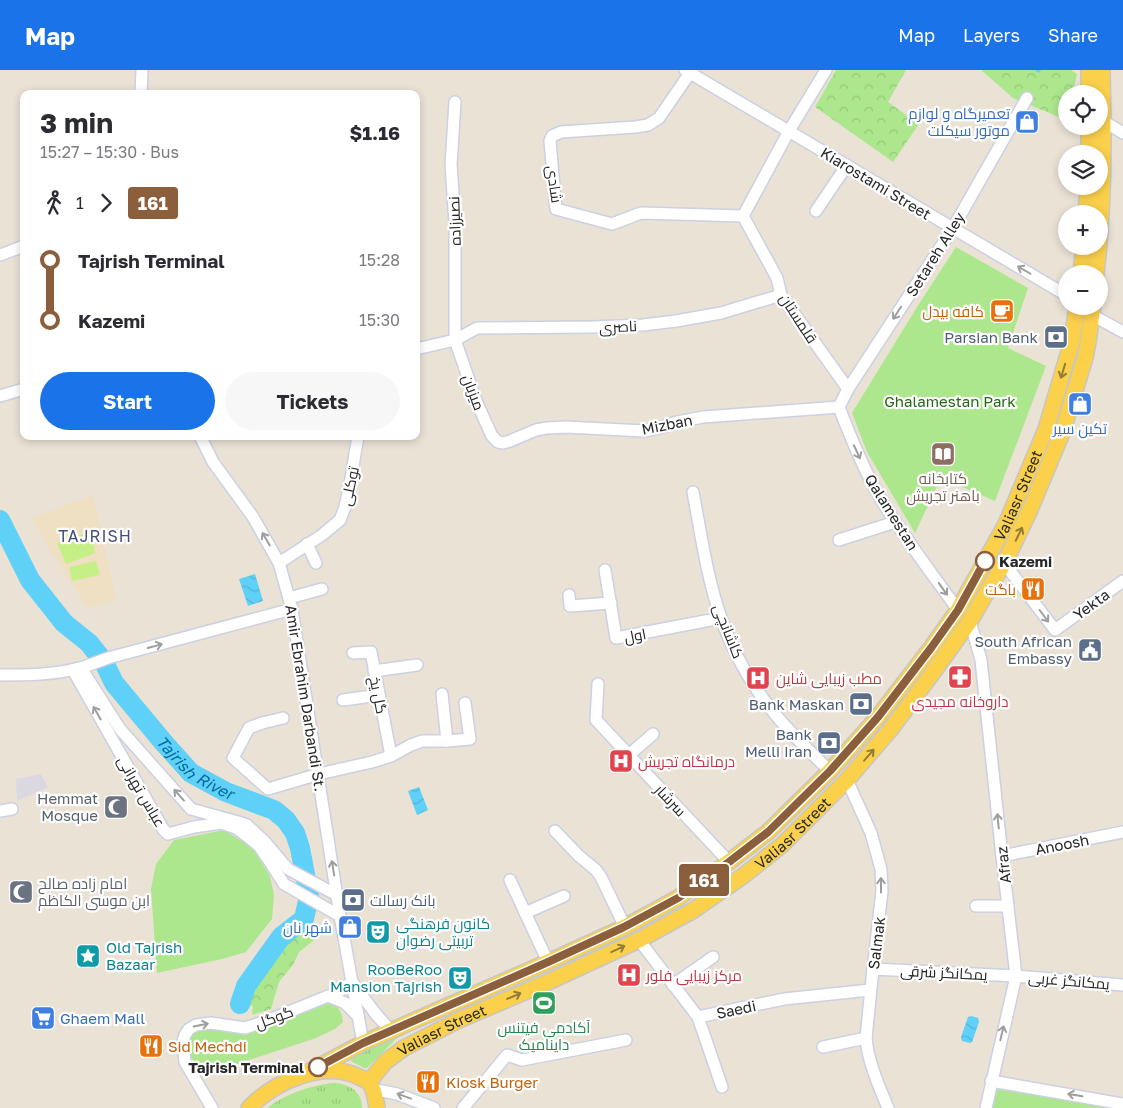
<!DOCTYPE html>
<html lang="en">
<head>
<meta charset="utf-8">
<style>
  :root { --surface:#fff; --page:#f7f7f7; --text:#2b2b33; --muted:#7c7c81; --accent:#1a73e8 }
  body { margin:0; font-family:"Golos Text",Cairo,sans-serif; background:var(--page); color:var(--text); height:100vh; display:flex; flex-direction:column; font-size:19px; white-space:nowrap }
  * { box-sizing:border-box; margin:0 }
  p { font-size:16px; color:var(--muted) }
  .icon { flex:none; width:28px; height:28px; fill:none; stroke:currentColor; stroke-width:2; stroke-linecap:round; stroke-linejoin:round }
  .map { position:relative; flex:1; overflow:hidden }
  .sheet { position:absolute; left:20px; top:20px; width:400px; height:350px; display:flex; flex-direction:column; background:var(--surface); border-radius:10px; box-shadow:0 2px 8px #0003 }
  .sheet>* { flex:none }
  .badge { padding:0 10px; border-radius:4px; font-size:18px; line-height:32px }
  .tools { position:absolute; left:1058px; top:15px; display:grid; gap:10px }
  .tools a { display:grid; place-items:center; width:50px; height:50px; border-radius:50%; background:var(--surface); box-shadow:0 2px 8px #0003; font-size:25px }
  .map>.badge { position:absolute; translate:-50% -50%; box-shadow:0 0 0 2px #fff }
  .legs { display:flex; align-items:center; gap:8px; height:55px; padding:0 20px; font-size:16px }
  .legs p { margin-inline-start:auto }
  .summary { display:flex; align-items:center; justify-content:space-between; height:85px; padding:0 20px }
  h1 { font-size:28px; font-weight:700; line-height:38px }
  .cta { display:flex; gap:10px; margin-top:auto; padding:10px 20px }
  .cta a { flex:1; height:58px; border-radius:30px; background:var(--accent); color:#fff; font-size:20px; font-weight:700; line-height:58px; text-align:center }
  .cta a+a { background:var(--page); color:var(--text) }
  ul { padding:0 20px; list-style:none }
  li { display:flex; align-items:center; gap:18px; height:60px; font-size:19px }
  li i { display:grid; place-items:center; width:8px; height:100%; margin:0 6px; background:currentColor }
  li i::after { content:''; width:12px; height:12px; margin:-6px; border:4px solid; border-radius:50%; background:var(--surface) }
  li p { margin-inline-start:auto }
  li:first-child i { background:linear-gradient(#0000 50%,currentColor 0) }
  li:last-child i { background:linear-gradient(currentColor 50%,#0000 0) }
  header { display:flex; align-items:center; gap:30px; box-sizing:border-box; height:70px; padding:0 25px; background:var(--accent); color:#fff }
  header strong { font-size:24px }
  nav { display:flex; gap:28px; margin-inline-start:auto; font-size:18px }
  .map>svg:first-child { display:block }
</style>
</head>
<body>
<header>
<strong>Map</strong>
<nav><a>Map</a><a>Layers</a><a>Share</a></nav>
</header>
<div class="map">
<svg width="1123" height="1038" viewBox="0 0 1123 1038">
  <defs>
    <pattern id="grass-tufts" width="24" height="20" patternUnits="userSpaceOnUse" patternTransform="scale(1.25)"><rect width="24" height="20" fill="#ade78d"/><path d="M3 7l-1-3M5 7V3M7 7l1-3M15 17l-1-3M17 17v-4M19 17l1-3" fill="none" stroke="#95c67a"/></pattern>
    <pattern id="forest-crowns" width="20" height="18" patternUnits="userSpaceOnUse" patternTransform="scale(1.25)"><rect width="20" height="18" fill="#ade78d"/><path d="M2 6a3 3 0 1 1 6 0M12 15a3 3 0 1 1 6 0" fill="none" stroke="#95c67a"/></pattern>
    <pattern id="water-waves" width="16" height="10" patternUnits="userSpaceOnUse" patternTransform="scale(1.25)"><rect width="16" height="10" fill="#5fd0f7"/><path d="M0 5q4-4 8 0t8 0" fill="none" stroke="#53b3d4"/></pattern>
  </defs>
  <rect width="100%" height="100%" fill="#ebe2d6"/>
  <polygon fill="#dbd8e2" points="41,704 48,717 17,731 16,709"/>
  <polygon fill="#efe0c3" points="93,425 116,530 88,538 51,483 32,448"/>
  <g fill="url(#grass-tufts)">
    <path d="M 419,957 L 396,969 L 367,998 L 364,998 L 351,991 L 352,985 C 359,981 367,980 374,976 C 389,969 404,963 419,957 Z"/>
    <path d="M 332,1013 C 347,1013 362,1020 362,1038 L 267,1038 C 286,1024 308,1016 332,1013 Z"/>
  </g>
  <g fill="url(#forest-crowns)">
    <polygon points="836,0 906,0 888,32 919,54 893,92 815,37"/>
    <polygon points="981,0 1071,0 1077,4 1073,24 1066,24 1066,50 1013,28"/>
    <polygon points="307,849 327,860 299,882 293,895 279,912 271,939 252,945 253,936 243,934 247,920 260,901 282,871"/>
  </g>
  <g fill="#ade78d">
    <polygon points="956,177 1028,218 1008,278 1046,296 995,431 941,408 915,463 867,382 852,343 917,237"/>
    <polygon points="224,760 253,778 270,806 274,825 272,849 246,882 222,889 157,903 151,819 156,794 174,770"/>
    <path d="M 322,933 C 337,934 341,937 343,952 L 335,959 L 316,968 L 210,1003 L 202,995 L 195,995 L 188,979 L 190,964 L 201,957 L 236,962 Z"/>
    <polygon points="995,1019 1069,1030 1111,1038 991,1038"/>
  </g>
  <g fill="#c5f087">
    <polygon points="92,461 95,483 66,494 57,473"/>
    <polygon points="96,491 100,505 72,511 69,497"/>
  </g>
  <g fill="url(#water-waves)">
    <polygon points="255,504 263,531 248,536 239,509"/>
    <polygon points="419,717 428,740 417,745 408,721"/>
    <polygon points="971,946 978,948 979,952 972,972 970,973 962,971 961,967 968,947"/>
  </g>
  <g fill="none" stroke-linecap="round" stroke-linejoin="round">
    <polyline stroke="#5fd0f7" stroke-width="3" points="1037,0 1039,1"/>
    <path stroke="#5fd0f7" stroke-width="20" id="s1" d="M 0,450 L 30,510 L 64,553 L 89,573 L 104,592 L 114,613 L 164,673 L 191,703 L 226,722 L 274,740 L 286,750 L 295,763 L 300,778 L 309,826 L 304,849 L 281,867 L 246,916 L 240,934"/>
    <defs>
      <g id="minor">
        <polyline points="685,0 1066,225"/>
        <polyline points="692,0 659,48 648,55 635,57 561,62 552,66 550,71 556,139 612,154 641,143 743,146"/>
        <polyline points="141,24 142,0"/>
        <polyline points="455,32 451,95 455,153 455,270 477,333 492,366 498,372 503,373 510,371 536,360 547,358 566,357 644,361 659,358 677,352 703,347 839,337"/>
        <polyline points="1103,51 1123,63"/>
        <polyline points="816,141 847,95"/>
        <polyline points="743,146 777,208 781,225 848,319"/>
        <polyline points="743,146 789,61 826,0"/>
        <polyline points="0,185 24,176"/>
        <polyline points="1092,245 1123,262"/>
        <polyline points="416,279 455,270 477,258 593,257 643,255 676,251 721,243 781,225"/>
        <polyline points="0,326 24,319"/>
        <polyline points="839,337 848,319 953,158 1027,28"/>
        <path d="M 839,337 C 850,366 862,396 878,424 C 901,464 931,502 958,540"/>
        <polyline points="200,366 213,392 253,447 279,493 292,539 340,846 352,912 375,943 391,961"/>
        <path d="M 693,422 C 701,464 707,508 721,548 C 733,582 752,616 775,644 C 791,664 811,683 830,701"/>
        <polyline points="839,470 895,452"/>
        <polyline points="307,474 316,493"/>
        <polyline points="279,493 322,465 340,450 345,437 350,414 358,366"/>
        <polyline points="1004,493 1055,560 1123,511"/>
        <polyline points="605,500 616,568 721,548"/>
        <polyline points="569,525 570,536 611,533"/>
        <polyline points="289,528 322,519"/>
        <polyline points="292,539 108,588 81,598 120,659 191,739 238,752 247,755 265,772 288,799 337,825"/>
        <polyline points="970,551 981,590 1002,786 1016,906 986,1038"/>
        <polyline points="353,583 371,582 391,686"/>
        <polyline points="73,600 163,759 168,764 194,757 221,753 236,758 247,766 259,776 268,789 284,814 340,846"/>
        <polyline points="374,601 417,595"/>
        <path d="M 0,605 C 26,605 54,605 79,598"/>
        <polyline points="598,614 596,650 729,792"/>
        <polyline points="442,624 447,671"/>
        <polyline points="343,630 379,625"/>
        <polyline points="283,648 262,653 249,658 233,688 268,719 319,704 372,692 391,686 411,675 422,671 447,671 470,669 465,633"/>
        <polyline points="629,685 653,664"/>
        <path d="M 847,710 L 871,763 L 881,799 L 882,821 L 873,899 L 866,968 C 868,992 879,1016 888,1038"/>
        <polyline points="0,741 12,739"/>
        <polyline points="555,761 579,786 596,800 601,807 625,857"/>
        <polyline points="1002,786 1123,762"/>
        <polyline points="510,810 548,892"/>
        <polyline points="976,836 1008,836"/>
        <polyline points="525,843 564,826"/>
        <polyline points="639,870 698,947 722,1017"/>
        <polyline points="873,899 1016,906 1123,915"/>
        <polyline points="673,915 713,887"/>
        <polyline points="328,926 345,933 358,946"/>
        <polyline points="698,947 784,929 870,920"/>
        <polyline points="823,977 866,968"/>
        <polyline points="991,1011 1123,1034"/>
        <polyline points="372,1019 397,1024 434,1038"/>
        <polyline points="212,1038 185,992 183,971 185,965 189,959 196,955 211,953 245,958 269,950 333,924 341,920 352,912 363,973"/>
        <polyline points="463,1038 507,985 522,990 626,970"/>
      </g>
      <g id="major">
        <polyline points="1089,0 1089,24"/>
        <polyline points="1089,84 1089,56"/>
        <polyline points="1086,144 1088,116"/>
        <polyline points="1081,204 1084,176"/>
        <path d="M 1096,204 C 1104,137 1104,68 1102,0"/>
        <path id="s2" d="M 303,1005 L 363,973 L 548,892 L 625,857 L 678,828 L 729,792 L 768,762 L 830,701 L 878,647 L 931,578 L 958,540 L 1006,454 L 1046,359 L 1072,271 L 1077,236"/>
        <path id="s3" d="M 369,1012 L 385,992 L 404,978 L 459,950 L 548,912 L 639,870 L 692,841 L 743,806 L 782,775 L 847,710 L 890,660 L 934,601 L 970,551 L 1007,488 L 1029,442 L 1062,363 L 1085,288 L 1088,272 L 1093,236"/>
        <path d="M 249,1038 C 274,1012 324,989 359,1007 C 361,1008 367,1010 369,1012 C 374,1018 376,1031 377,1038"/>
      </g>
    </defs>
    <use href="#minor" stroke="#cbd0e2" stroke-width="14"/>
    <use href="#major" stroke="#c7c7c7" stroke-width="18"/>
    <use href="#minor" stroke="#fff" stroke-width="11"/>
    <use href="#major" stroke="#fbd04b" stroke-width="15"/>
  </g>
  <defs><path id="oneway-shaft" d="M-6 0H5M1.5-3L5.5 0L1.5 3" fill="none" stroke-width="1.6" stroke-linecap="round" stroke-linejoin="round" transform="scale(1.25)"/></defs>
  <g stroke="#9e9e9e">
    <use href="#oneway-shaft" transform="translate(1024 200) rotate(-150)"/>
    <use href="#oneway-shaft" transform="translate(897 243) rotate(123)"/>
    <use href="#oneway-shaft" transform="translate(857 382) rotate(65)"/>
    <use href="#oneway-shaft" transform="translate(266 469) rotate(-120)"/>
    <use href="#oneway-shaft" transform="translate(943 519) rotate(55)"/>
    <use href="#oneway-shaft" transform="translate(1044 546) rotate(53)"/>
    <use href="#oneway-shaft" transform="translate(155 576) rotate(-15)"/>
    <use href="#oneway-shaft" transform="translate(97 643) rotate(-120)"/>
    <use href="#oneway-shaft" transform="translate(179 725) rotate(-132)"/>
    <use href="#oneway-shaft" transform="translate(998 751) rotate(-96)"/>
    <use href="#oneway-shaft" transform="translate(333 798) rotate(-99)"/>
    <use href="#oneway-shaft" transform="translate(881 815) rotate(-90)"/>
    <use href="#oneway-shaft" transform="translate(201 955) rotate(-11)"/>
    <use href="#oneway-shaft" transform="translate(1002 963) rotate(-77)"/>
    <use href="#oneway-shaft" transform="translate(1075 1025) rotate(-170)"/>
    <use href="#oneway-shaft" transform="translate(404 1026) rotate(-160)"/>
  </g>
  <g stroke="#917c39">
    <use href="#oneway-shaft" transform="translate(1063 301) rotate(107)"/>
    <use href="#oneway-shaft" transform="translate(1019 464) rotate(-64)"/>
    <use href="#oneway-shaft" transform="translate(869 685) rotate(-49)"/>
    <use href="#oneway-shaft" transform="translate(618 879) rotate(-25)"/>
    <use href="#oneway-shaft" transform="translate(514 926) rotate(-23)"/>
  </g>
  <g fill="none" stroke-linecap="round" stroke-linejoin="round">
    <defs>
      <polyline id="line-1" points="318,997 363,973 548,892 624,857 678,828 729,792 768,762 830,701 878,647 931,578 958,540 985,491"/>
    </defs>
    <use href="#line-1" stroke="#fff" stroke-width="11"/>
    <use href="#line-1" stroke="#8b5e3c" stroke-width="8"/>
  </g>
  <defs>
    <symbol id="shop-square" viewBox="-11 -11 22 22"><rect x="-9" y="-9" width="18" height="18" rx="4" fill="#3f7fe0" stroke="#fff"/><path d="M-5-2.5h2.3a2.7 3.5 0 0 1 5.4 0H5L5.5 6h-11ZM-1.5-2.5h3a1.5 2.3 0 0 0-3 0Z" fill="#fff"/></symbol>
    <symbol id="cafe-square" viewBox="-11 -11 22 22"><rect x="-9" y="-9" width="18" height="18" rx="4" fill="#e8710a" stroke="#fff"/><path d="M-5.5-4.5H6V0H3Q3 3.5 0 3.5H-2.5Q-5.5 3.5-5.5 0ZM3-3.2v2h1.7v-2ZM-6 4.5H4V6H-6Z" fill="#fff"/></symbol>
    <symbol id="bank-square" viewBox="-11 -11 22 22"><rect x="-9" y="-9" width="18" height="18" rx="4" fill="#5c6f8a" stroke="#fff"/><path d="M-6-4H6V4H-6ZM0-2.3a2.3 2.3 0 1 0 0 4.6a2.3 2.3 0 1 0 0-4.6Z" fill="#fff"/></symbol>
    <symbol id="library-square" viewBox="-11 -11 22 22"><rect x="-9" y="-9" width="18" height="18" rx="4" fill="#8d6e63" stroke="#fff"/><path d="M-6-4Q-3-5.5-.7-3.5V5Q-3 3-6 4ZM6-4Q3-5.5 .7-3.5V5Q3 3 6 4Z" fill="#fff"/></symbol>
    <symbol id="restaurant-square" viewBox="-11 -11 22 22"><rect x="-9" y="-9" width="18" height="18" rx="4" fill="#e8710a" stroke="#fff"/><path d="M-5-6h1v4h1v-4h1v4h1v-4h1v5L-1.5 .5V6h-2V.5L-5-1ZM5-6V6H3V1.5H1.5Q1.5-4 5-6Z" fill="#fff"/></symbol>
    <symbol id="civic-square" viewBox="-11 -11 22 22"><rect x="-9" y="-9" width="18" height="18" rx="4" fill="#5c6f8a" stroke="#fff"/><path d="M-.6-6.5H3V-4.5H.6V-3L4-1V1h2V6H-6V1h2V-1L-.6-3ZM-1.2 2.5V6h2.4V2.5Z" fill="#fff"/></symbol>
    <symbol id="pharmacy-square" viewBox="-11 -11 22 22"><rect x="-9" y="-9" width="18" height="18" rx="4" fill="#e0444e" stroke="#fff"/><path d="M-2-6h4v4h4v4h-4v4h-4v-4h-4v-4h4Z" fill="#fff"/></symbol>
    <symbol id="hospital-square" viewBox="-11 -11 22 22"><rect x="-9" y="-9" width="18" height="18" rx="4" fill="#e0444e" stroke="#fff"/><path d="M-5-5h3v3.5h4V-5h3V5h-3V1.5h-4V5h-3Z" fill="#fff"/></symbol>
    <symbol id="mosque-square" viewBox="-11 -11 22 22"><rect x="-9" y="-9" width="18" height="18" rx="4" fill="#6b7280" stroke="#fff"/><path d="M3.5-4.9A6 6 0 1 0 3.5 4.9A5 5 0 1 1 3.5-4.9Z" fill="#fff"/></symbol>
    <symbol id="theatre-square" viewBox="-11 -11 22 22"><rect x="-9" y="-9" width="18" height="18" rx="4" fill="#0f9aa8" stroke="#fff"/><path d="M-5-5.5Q0-4 5-5.5V0Q5 5 0 6Q-5 5-5 0ZM-3.3-2.5H-1v1.5H-3.3ZM1-2.5H3.3v1.5H1ZM-2.8 1Q0 5.5 2.8 1Z" fill="#fff"/></symbol>
    <symbol id="sight-square" viewBox="-11 -11 22 22"><rect x="-9" y="-9" width="18" height="18" rx="4" fill="#0f9aa8" stroke="#fff"/><path d="M0-6L1.8-2.2L6-1.7L2.9 1.2L3.7 5.4L0 3.3L-3.7 5.4L-2.9 1.2L-6-1.7L-1.8-2.2Z" fill="#fff"/></symbol>
    <symbol id="stadium-square" viewBox="-11 -11 22 22"><rect x="-9" y="-9" width="18" height="18" rx="4" fill="#2e9e5b" stroke="#fff"/><path d="M0-5a6.5 5 0 1 0 0 10a6.5 5 0 1 0 0-10ZM-3.5-1.8h7v3.6h-7Z" fill="#fff"/></symbol>
    <symbol id="supermarket-square" viewBox="-11 -11 22 22"><rect x="-9" y="-9" width="18" height="18" rx="4" fill="#3f7fe0" stroke="#fff"/><path d="M-6-5.5h2.5l.6 2H6L4.5 2H-2.5L-4.4-4H-6ZM-1.5 3.2a1.3 1.3 0 1 0 .1 0ZM3 3.2a1.3 1.3 0 1 0 .1 0Z" fill="#fff"/></symbol>
  </defs>
  <g fill-rule="evenodd">
    <use href="#shop-square" x="1013" y="38" width="28" height="28"/>
    <use href="#cafe-square" x="988" y="227" width="28" height="28"/>
    <use href="#bank-square" x="1042" y="253" width="28" height="28"/>
    <use href="#shop-square" x="1066" y="320" width="28" height="28"/>
    <use href="#library-square" x="929" y="370" width="28" height="28"/>
    <use href="#restaurant-square" x="1019" y="505" width="28" height="28"/>
    <use href="#civic-square" x="1076" y="566" width="28" height="28"/>
    <use href="#pharmacy-square" x="946" y="593" width="28" height="28"/>
    <use href="#hospital-square" x="744" y="594" width="28" height="28"/>
    <use href="#bank-square" x="847" y="620" width="28" height="28"/>
    <use href="#bank-square" x="815" y="659" width="28" height="28"/>
    <use href="#hospital-square" x="607" y="677" width="28" height="28"/>
    <use href="#mosque-square" x="102" y="723" width="28" height="28"/>
    <use href="#mosque-square" x="7" y="808" width="28" height="28"/>
    <use href="#bank-square" x="339" y="816" width="28" height="28"/>
    <use href="#shop-square" x="336" y="843" width="28" height="28"/>
    <use href="#theatre-square" x="364" y="848" width="28" height="28"/>
    <use href="#sight-square" x="74" y="872" width="28" height="28"/>
    <use href="#hospital-square" x="615" y="891" width="28" height="28"/>
    <use href="#theatre-square" x="446" y="894" width="28" height="28"/>
    <use href="#stadium-square" x="530" y="919" width="28" height="28"/>
    <use href="#supermarket-square" x="29" y="934" width="28" height="28"/>
    <use href="#restaurant-square" x="137" y="962" width="28" height="28"/>
    <use href="#restaurant-square" x="414" y="998" width="28" height="28"/>
  </g>
  <g fill="#fff" stroke="#8b5e3c" stroke-width="2.5">
    <circle cx="985" cy="491" r="9"/>
    <circle cx="318" cy="997" r="9"/>
  </g>
  <g text-anchor="middle" dominant-baseline="central" stroke-width="4.5" stroke-linejoin="round" paint-order="stroke">
    <g font-size="15" fill="#366cbe" stroke="#fff" text-anchor="end">
      <text x="1010" y="43">تعمیرگاه و لوازم<tspan x="1010" dy="17">موتور سیکلت</tspan></text>
      <text x="1080" y="358" text-anchor="middle">تکین سیر</text>
      <text x="332" y="857">شهر نان</text>
      <text x="60" y="948" text-anchor="start">Ghaem Mall</text>
    </g>
    <g font-size="15" fill="#272727" stroke="#fff">
      <text transform="translate(876 113) rotate(31)">Kiarostami Street</text>
      <text transform="translate(555 114) rotate(82)">شادی</text>
      <text transform="translate(454 151) rotate(-92)">نصیرزاده</text>
      <text transform="translate(935 184) rotate(-58)">Setareh Alley</text>
      <text transform="translate(799 248) rotate(57)">قلمستان</text>
      <text transform="translate(618 256) rotate(-3)">ناصری</text>
      <text transform="translate(474 322) rotate(69)">میزبان</text>
      <text transform="translate(667 354) rotate(-11)">Mizban</text>
      <text transform="translate(349 416) rotate(-78)">توکلی</text>
      <text stroke="none"><textPath href="#s2" startOffset="949">Valiasr Street</textPath></text>
      <text transform="translate(892 442) rotate(58)">Qalamestan</text>
      <text transform="translate(1091 534) rotate(-36)">Yekta</text>
      <text transform="translate(729 561) rotate(68)">کاشانچی</text>
      <text transform="translate(635 565) rotate(-11)">اول</text>
      <text transform="translate(379 625) rotate(79)">گل یخ</text>
      <text transform="translate(306 628) rotate(81)">Amir Ebrahim Darbandi St.</text>
      <text transform="translate(142 721) rotate(60)">عباس تهرانی</text>
      <text transform="translate(671 730) rotate(47)">سرشار</text>
      <text stroke="none"><textPath href="#s3" startOffset="496">Valiasr Street</textPath></text>
      <text transform="translate(1062 774) rotate(-11)">Anoosh</text>
      <text transform="translate(1003 795) rotate(-96)">Afraz</text>
      <text transform="translate(876 873) rotate(-83)">Salmak</text>
      <text transform="translate(944 902) rotate(3)">یمکانگز شرقی</text>
      <text transform="translate(1069 910) rotate(5)">یمکانگز غربی</text>
      <text transform="translate(736 939) rotate(-12)">Saedi</text>
      <text transform="translate(274 947) rotate(-20)">گوگل</text>
      <text stroke="none"><textPath href="#s3" startOffset="91">Valiasr Street</textPath></text>
    </g>
    <g font-size="15" fill="#c56008" stroke="#fff" text-anchor="end">
      <text x="984" y="241">کافه بیدل</text>
      <text x="1016" y="519">باگت</text>
      <text x="168" y="976" text-anchor="start">Sid Mechdi</text>
      <text x="446" y="1012" text-anchor="start">Kiosk Burger</text>
    </g>
    <g font-size="15" fill="#4e5e75" stroke="#fff" text-anchor="end">
      <text x="1038" y="267">Parsian Bank</text>
      <text x="1072" y="571">South African<tspan x="1072" dy="17">Embassy</tspan></text>
      <text x="844" y="634">Bank Maskan</text>
      <text x="812" y="664">Bank<tspan x="812" dy="17">Melli Iran</tspan></text>
      <text x="370" y="830" text-anchor="start">بانک رسالت</text>
    </g>
    <g font-size="15" fill="#256713" stroke="#fff">
      <text x="950" y="331">Ghalamestan Park</text>
    </g>
    <g font-size="15" fill="#785e54" stroke="#fff">
      <text x="943" y="408">کتابخانه<tspan x="943" dy="17">باهنر تجریش</tspan></text>
    </g>
    <g font-size="15" font-weight="bold" fill="#272727" stroke="#fff" text-anchor="start">
      <text x="999" y="491">Kazemi</text>
      <text x="304" y="997" text-anchor="end">Tajrish Terminal</text>
    </g>
    <g font-size="15" fill="#be3a42" stroke="#fff" text-anchor="start">
      <text x="776" y="608">مطب زیبایی شاین</text>
      <text x="960" y="631" text-anchor="middle">داروخانه مجیدی</text>
      <text x="638" y="691">درمانگاه تجریش</text>
      <text x="646" y="905">مرکز زیبایی فلور</text>
    </g>
    <g font-size="15" fill="#5b616d" stroke="#fff" text-anchor="end">
      <text x="98" y="728">Hemmat<tspan x="98" dy="17">Mosque</tspan></text>
      <text x="38" y="813" text-anchor="start">امام زاده صالح<tspan x="38" dy="17">ابن موسى الكاظم</tspan></text>
    </g>
    <g font-size="15" fill="#0d838f" stroke="#fff" text-anchor="start">
      <text x="396" y="853">کانون فرهنگی<tspan x="396" dy="17">تربیتی رضوان</tspan></text>
      <text x="106" y="877">Old Tajrish<tspan x="106" dy="17">Bazaar</tspan></text>
      <text x="442" y="899" text-anchor="end">RooBeRoo<tspan x="442" dy="17">Mansion Tajrish</tspan></text>
    </g>
    <g font-size="15" fill="#27864d" stroke="#fff">
      <text x="544" y="957">آکادمی فیتنس<tspan x="544" dy="17">داینامیک</tspan></text>
    </g>
    <g font-size="16" letter-spacing="1" fill="#444e7a" stroke="#fff">
      <text x="95" y="466">TAJRISH</text>
    </g>
    <g font-size="16" font-style="italic" fill="#036a9e" stroke="#fff">
      <text stroke="none"><textPath href="#s1" startOffset="320">Tajrish River</textPath></text>
    </g>
  </g>
</svg>
<div class="tools">
<a><svg class="icon" aria-label="locate" viewBox="0 0 24 24"><circle cx="12" cy="12" r="6"/><path d="M12 2v4M12 18v4M2 12h4M18 12h4"/></svg></a>
<a><svg class="icon" aria-label="layers" viewBox="0 0 24 24"><path d="M12 4l9 5-9 5-9-5zM3 14l9 5 9-5"/></svg></a>
<a>+</a>
<a>−</a>
</div>
<b class="badge" style="left:704px;top:810px;background:#8b5e3c;color:#fff">161</b>
<section class="sheet">
<div class="summary"><div><h1>3 min</h1><p>15:27 – 15:30 · Bus</p></div><b>$1.16</b></div>
<div class="legs"><svg class="icon" aria-label="walk" viewBox="0 0 24 24"><circle cx="13" cy="4" r="2"/><path d="M13 8l-2 6 4 7M11 14l-3 7M7 12l3-4h3l4 4"/></svg>1<svg class="icon" aria-label="forward" viewBox="0 0 24 24"><path d="M9 5l7 7-7 7"/></svg><b class="badge" style="background:#8b5e3c;color:#fff">161</b></div>
<ul>
<li><i style="color:#8b5e3c"></i><b>Tajrish Terminal</b><p>15:28</p></li>
<li><i style="color:#8b5e3c"></i><b>Kazemi</b><p>15:30</p></li>
</ul>
<div class="cta"><a>Start</a><a>Tickets</a></div>
</section>
</div>
</body>
</html>
